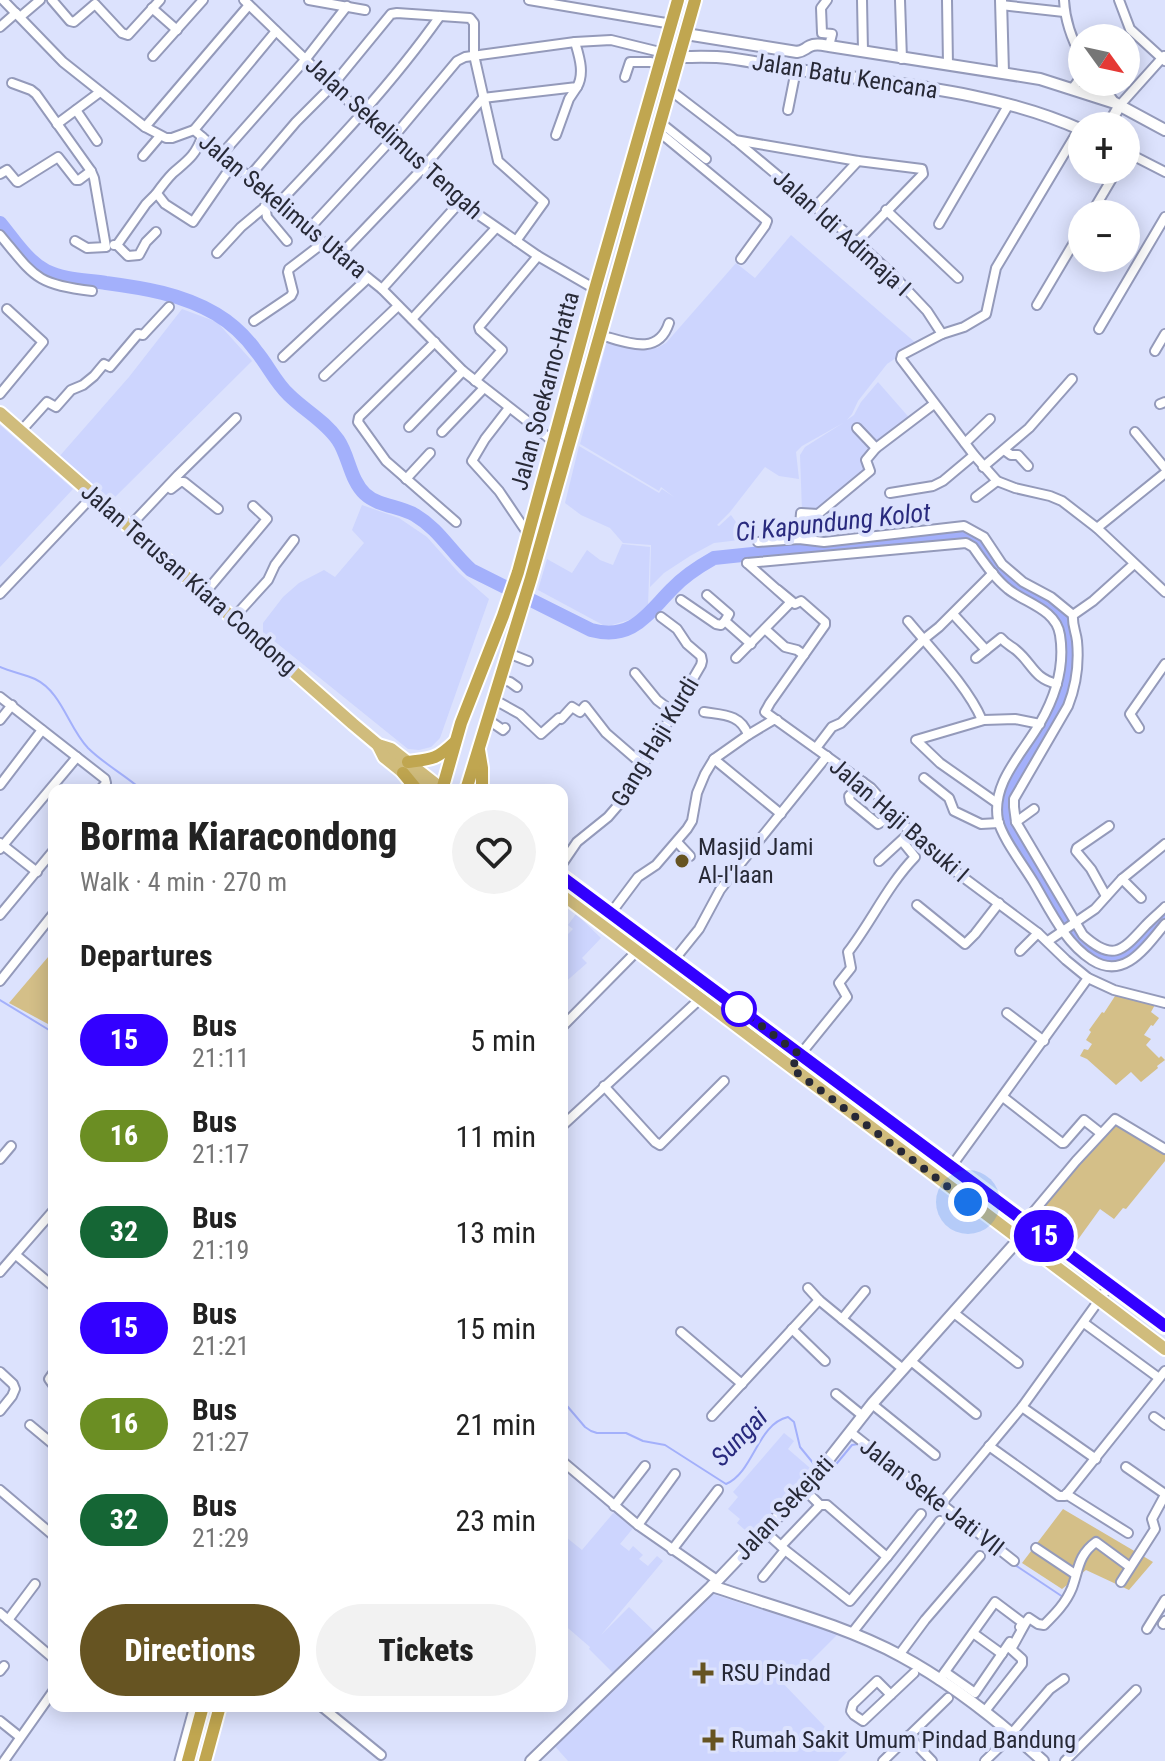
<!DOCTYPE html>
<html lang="en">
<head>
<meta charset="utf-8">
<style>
  :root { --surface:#fff; --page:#f2f2f2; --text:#222; --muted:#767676; --accent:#665422 }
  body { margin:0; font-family:"Roboto Condensed",sans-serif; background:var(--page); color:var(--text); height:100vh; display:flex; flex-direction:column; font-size:30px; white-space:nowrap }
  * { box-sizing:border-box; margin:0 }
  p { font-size:26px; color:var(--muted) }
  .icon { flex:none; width:44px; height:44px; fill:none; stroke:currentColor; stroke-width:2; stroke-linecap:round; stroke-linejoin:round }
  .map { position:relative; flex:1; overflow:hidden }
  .drawer { position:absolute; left:48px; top:784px; width:520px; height:928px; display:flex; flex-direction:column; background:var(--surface); border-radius:16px; box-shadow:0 4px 20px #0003 }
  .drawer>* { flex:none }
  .badge { padding:0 16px; border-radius:26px; font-size:28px; line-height:52px }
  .needle { width:52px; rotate:123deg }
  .tools { position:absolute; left:1068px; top:24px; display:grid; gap:16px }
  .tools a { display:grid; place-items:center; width:72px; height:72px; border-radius:50%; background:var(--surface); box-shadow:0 4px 20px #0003; font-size:40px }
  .you { position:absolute; width:40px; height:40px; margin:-20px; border:6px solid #fff; border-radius:50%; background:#1a73e8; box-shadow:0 0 0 12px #1a73e833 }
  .map>.badge { position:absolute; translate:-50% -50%; box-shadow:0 0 0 4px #fff }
  h2 { padding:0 32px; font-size:30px; line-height:72px }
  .round { display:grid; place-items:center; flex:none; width:84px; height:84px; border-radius:42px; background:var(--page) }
  .head { display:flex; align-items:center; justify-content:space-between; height:136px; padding:0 32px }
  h1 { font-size:38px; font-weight:800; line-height:60px }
  .primary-button { display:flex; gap:16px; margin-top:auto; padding:16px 32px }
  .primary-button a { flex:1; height:92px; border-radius:48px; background:var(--accent); color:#fff; font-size:32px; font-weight:800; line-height:92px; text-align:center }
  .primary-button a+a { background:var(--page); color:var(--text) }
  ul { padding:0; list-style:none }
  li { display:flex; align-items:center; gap:24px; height:96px; padding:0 32px }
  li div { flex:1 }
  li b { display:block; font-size:30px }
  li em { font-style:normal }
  li .badge { min-width:88px; font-weight:700; text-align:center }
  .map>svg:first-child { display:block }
</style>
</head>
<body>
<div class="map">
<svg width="1165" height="1761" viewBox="0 0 1165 1761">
  <rect width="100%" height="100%" fill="#dce2fd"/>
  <g fill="#cdd5fe">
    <polygon points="791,235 917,344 887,364 858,401 852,414 847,420 854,415 861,402 878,382 913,422 864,459 871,468 817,512 802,511 800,455 805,447 843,423 802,446 796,452 799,479 779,476 765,467 730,512 717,525 719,526 731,515 748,539 714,543 690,556 664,573 650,587 651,545 623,543 610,528 581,515 565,503 579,446 659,493 662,489 674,497 661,487 659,491 580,444 607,341 657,348 666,343 736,263 755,278"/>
    <polygon points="182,309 217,322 252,361 112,500 58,458 129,377"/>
    <polygon points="0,425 73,489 0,567"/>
    <polygon points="362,505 399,518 427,537 459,573 489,599 440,738 431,747 419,750 408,749 263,632 263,623 283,597 299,583 324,570 335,577 364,543 352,530"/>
    <polygon points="622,544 650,547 648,606 645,612 639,617 612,625 603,625 538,590 547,559 572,573 587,550 600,560 613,565"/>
    <polygon points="576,914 601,938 582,958 587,963 562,985 562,940 573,929 568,925"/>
    <polygon points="784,1433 794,1441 788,1449 810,1468 752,1536 737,1523 740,1519 728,1509 738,1497 733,1492"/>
    <polygon points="615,1511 634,1527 620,1544 629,1551 633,1546 643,1555 639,1559 648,1566 657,1556 663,1561 601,1635 629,1607 655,1632 615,1675 589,1649 590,1647 562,1623 562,1534 582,1550"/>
    <polygon points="706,1592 838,1634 801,1671 791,1664 777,1677 848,1751 838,1761 568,1761 552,1743"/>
  </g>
  <g fill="#d4bf88">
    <polygon points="54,950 54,1029 48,1024 9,1003"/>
    <polygon points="1117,993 1156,1003 1151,1012 1159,1018 1153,1026 1151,1025 1144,1035 1151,1039 1146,1045 1159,1058 1161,1056 1165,1060 1157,1066 1158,1068 1141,1082 1131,1072 1116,1085 1087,1059 1080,1056 1084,1049 1088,1050 1092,1044 1086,1040 1091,1032 1089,1030 1102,1012 1104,1013"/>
    <polygon points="1116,1120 1165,1150 1165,1161 1126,1209 1123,1208 1114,1219 1100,1209 1074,1245 1034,1216"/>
    <polygon points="1063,1509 1153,1562 1129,1590 1086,1570 1062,1589 1022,1563"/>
  </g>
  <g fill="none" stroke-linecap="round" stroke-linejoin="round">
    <g stroke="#a3b0fb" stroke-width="2">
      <path d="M 0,667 C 11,672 24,674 35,679 C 62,692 68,727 88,748 C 104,764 125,775 142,790"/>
      <polyline points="0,1000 54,1033"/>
      <path d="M 562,1400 L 585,1427 L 591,1431 L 597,1433 L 626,1433 L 643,1441 L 665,1445 L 726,1484 C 754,1472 757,1424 788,1417 L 794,1422 L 800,1447 L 818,1469"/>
      <polyline points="823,1472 828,1474 852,1445 858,1444"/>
      <polyline points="679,1548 690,1534"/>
      <polyline points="1015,1565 1063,1597"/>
    </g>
    <path stroke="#a3b0fb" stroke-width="14" d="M 0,223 C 14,240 27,261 46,271 C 64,280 87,280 106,283 C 144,288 182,294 216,314 C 231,323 246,337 256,351 C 268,365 275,382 289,395 C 304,410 325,421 338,440 C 349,456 350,480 365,494 C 378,506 399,506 415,515 C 440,530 449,550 471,570 L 591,630 C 633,641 647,614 672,589 C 684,576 698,567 714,558 L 935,535 L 965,534 L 977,539 L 999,570 L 1009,579 L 1055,606 L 1064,617 L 1069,662 L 1066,684 L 1059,704 L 1010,785 L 1004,804 L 1006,822 L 1080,942 C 1123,975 1136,944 1165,914"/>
    <defs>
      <g id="minor">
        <polyline points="3,0 63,62 145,127 166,138 172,138 194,130 249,177 277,205 382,289 463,371 554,442"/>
        <polyline points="52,0 70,21 74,22 95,4 122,33 128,35 160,0"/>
        <polyline points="244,0 366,118 460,202 538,256 595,289"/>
        <polyline points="309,0 365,10"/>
        <polyline points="529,0 672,24"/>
        <polyline points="827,0 821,8 822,33 832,34 829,46"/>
        <polyline points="862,0 863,51"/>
        <polyline points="900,0 902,59"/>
        <polyline points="947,0 948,65"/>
        <path d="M 1064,0 C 1065,21 1072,40 1082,58"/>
        <polyline points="1119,0 1130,29 1165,61"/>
        <polyline points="1001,5 1064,12"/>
        <polyline points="152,8 177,30"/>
        <polyline points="20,17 40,0"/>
        <polyline points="0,27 16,13"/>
        <polyline points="153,56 203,0"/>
        <polyline points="625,77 630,62 650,62 661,64"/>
        <polyline points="1100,82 1115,103"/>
        <polyline points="12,83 31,90 36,94 91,171 94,178 106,247 87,248 75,241"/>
        <polyline points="1072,89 1082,76"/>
        <polyline points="670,90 734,139 857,242 893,275 927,311 942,334"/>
        <polyline points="1120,105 1164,56"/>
        <polyline points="76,110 97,141"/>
        <polyline points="788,110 796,70"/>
        <polyline points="661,123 706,159"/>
        <polyline points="57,124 100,92"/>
        <polyline points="145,127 249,5"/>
        <polyline points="1079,129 996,268 986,314 964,327 942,334 902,355 901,359 974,455 997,481 1015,488 1050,496 1062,501 1097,528 1165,592"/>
        <polyline points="194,130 276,31"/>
        <polyline points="658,131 767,221 765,226 741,259"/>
        <polyline points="556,135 569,99 577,87"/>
        <polyline points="735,140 858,161 922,169 923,174 857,242"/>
        <polyline points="1126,152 1165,172"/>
        <polyline points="222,154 305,60 347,6"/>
        <polyline points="143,156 160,136"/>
        <polyline points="0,174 7,170 17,182 18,182 58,157 76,180 79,180 91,171"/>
        <polyline points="249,177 296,122 332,86 391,14 397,13 470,18 474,23 474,55 498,161 544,202 516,241"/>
        <path d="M 156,194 C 161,187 167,179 173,173 C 188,160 195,156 202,137"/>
        <path d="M 277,205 C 334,145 392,84 440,16"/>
        <polyline points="265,206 267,217 287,241"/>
        <polyline points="816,206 858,161"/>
        <polyline points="886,210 958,278"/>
        <polyline points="1091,214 1117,170"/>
        <polyline points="939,224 1009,104"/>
        <polyline points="308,230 391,140 457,61 465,57 575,42 611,40 664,53"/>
        <path d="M 0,235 C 35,277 35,284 92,291"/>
        <polyline points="114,245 117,245 128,256 139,255 146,242 156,232"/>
        <polyline points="117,245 146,204 156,194 158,195 165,204 193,222 233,164"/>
        <polyline points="217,253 241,227 265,207"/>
        <path d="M 339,256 L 423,168 L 483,98 L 577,87 C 585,73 579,56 575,42"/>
        <polyline points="382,289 460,202"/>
        <polyline points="1037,305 1082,229"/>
        <polyline points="412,319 496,228"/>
        <polyline points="254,321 291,296 293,292 288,272 289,269 323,243"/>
        <polyline points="1099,329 1165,217"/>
        <path d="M 600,335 C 627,342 658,357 669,323"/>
        <polyline points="435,342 359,417 358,422 386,461 456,522"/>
        <polyline points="1155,351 1165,334"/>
        <polyline points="283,357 368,278"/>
        <polyline points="324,376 398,306"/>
        <polyline points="475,381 502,350 480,330 479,327 538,256"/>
        <polyline points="0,394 43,342 7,309"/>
        <polyline points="1160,404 1165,402"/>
        <polyline points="509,408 485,439 472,461 499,491 528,534"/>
        <polyline points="409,427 463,371"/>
        <polyline points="857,428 876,448 934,404"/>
        <polyline points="20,432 47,402 56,407 71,390 83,385 94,376 104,364 110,367 138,334 143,335 169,307"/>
        <polyline points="442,432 484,388"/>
        <polyline points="1135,432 1165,468"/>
        <polyline points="965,443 990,419"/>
        <polyline points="1004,450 1011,455 1018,455 1028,466"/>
        <polyline points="983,467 1029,428 1072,379"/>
        <polyline points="406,479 430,453"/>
        <polyline points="171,489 180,482 184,482 218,509"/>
        <polyline points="890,493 933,486 943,481 974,455"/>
        <polyline points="976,497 997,481"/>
        <polyline points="129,527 178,475 236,418"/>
        <polyline points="1097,528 1165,473"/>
        <polyline points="799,539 801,513 818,514 870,471 866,460 876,448"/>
        <path d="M 758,542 L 799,539 L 824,542 L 964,526 L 984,537 L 1002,564 L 1023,582 L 1051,597 L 1073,615 C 1072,625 1076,632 1077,641 C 1079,662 1076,686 1068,706 L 1014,799 L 1014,807 L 1016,822 L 1019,827 L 1083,935 C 1114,963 1123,950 1146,925 C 1152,919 1159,913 1165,907"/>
        <path d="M 747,563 L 966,543 L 973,547 C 983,561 994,578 1008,589 C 1025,603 1056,609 1060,635 C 1065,666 1055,697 1040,723 C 1023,753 991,783 998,820 C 1002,838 1024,866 1034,883 C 1050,910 1065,943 1092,960 C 1125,981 1147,945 1165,924"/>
        <polyline points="778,590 795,604 801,601 825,622 825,625 770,703 765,712 871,788 920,843 936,857 1038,933 1066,960 1088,978 1114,990 1165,1003"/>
        <polyline points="0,594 88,501"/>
        <polyline points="204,594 267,519 253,506"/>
        <polyline points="707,595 729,614 725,621 751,644"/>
        <polyline points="681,600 716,624 721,625 725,621"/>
        <path d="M 953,614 L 986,650 L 1001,638 C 1006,644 1011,646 1016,650 C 1033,664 1033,678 1057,684"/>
        <polyline points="1073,615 1093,601 1134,564"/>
        <polyline points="236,621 238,613 268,580 275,565 294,540"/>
        <path d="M 908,621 C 931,649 968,687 982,720"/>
        <polyline points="765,629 785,647 797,650 804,655"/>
        <polyline points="508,653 528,661"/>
        <polyline points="736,658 791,602 747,563"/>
        <polyline points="976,658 986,650"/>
        <polyline points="635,673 657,700 673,712"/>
        <polyline points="500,679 510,682 517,687"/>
        <polyline points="0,697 105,779 106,783 100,790"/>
        <polyline points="493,699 520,714 541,734 559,718 561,719 572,707 580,712 585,706 606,733 643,765"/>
        <path d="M 704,712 C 723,715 741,714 748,735"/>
        <polyline points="487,719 503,730 505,728"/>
        <polyline points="0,720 12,705"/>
        <polyline points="1139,728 1130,714 1165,664"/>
        <polyline points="816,748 832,727 841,723 847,717 924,639 939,627 993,573"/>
        <polyline points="714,759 781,814"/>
        <polyline points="924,778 949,798 954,811 981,824 999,823"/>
        <polyline points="863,782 849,796 850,801 878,824 894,814"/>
        <polyline points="0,785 42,730"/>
        <polyline points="997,803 940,763 916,740 984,720 1015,719 1040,724"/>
        <polyline points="1016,822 1034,809"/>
        <polyline points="677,842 690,856"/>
        <polyline points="0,843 37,872"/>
        <polyline points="0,849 77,757"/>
        <polyline points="879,861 904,838"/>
        <polyline points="562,864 577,842 608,817 627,795 643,765 701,665 702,661 701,656 687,644 677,629 661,617"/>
        <polyline points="1122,879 1141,898"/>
        <polyline points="1106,896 1091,869 1076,851 1077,848 1109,826"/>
        <polyline points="917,905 965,944 975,934 999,903"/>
        <polyline points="611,913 638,877 656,865 687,829 692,821 697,793 705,774 714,759 748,735 773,720 777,720"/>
        <polyline points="0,915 54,850"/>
        <polyline points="1048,941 1095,909 1122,879 1165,844"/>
        <polyline points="1020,951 1038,933"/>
        <polyline points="674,960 699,929 720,890 732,874 827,756"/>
        <polyline points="0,981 54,913"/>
        <polyline points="1007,1013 1044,1041"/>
        <polyline points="562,1027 637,951"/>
        <path d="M 800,1055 L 847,997 L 839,983 L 851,968 L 848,952 C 872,921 887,886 915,857 L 902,841"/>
        <polyline points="604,1086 655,1142 660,1145 724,1081"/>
        <polyline points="1003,1097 1062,1143 1064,1143 1084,1120 1098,1131"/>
        <polyline points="562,1126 700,999"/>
        <polyline points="0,1159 11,1146"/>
        <polyline points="951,1167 1088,978"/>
        <polyline points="1025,1222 1076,1161 1115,1119 1165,1149"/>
        <polyline points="16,1255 54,1287"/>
        <polyline points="0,1272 54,1210"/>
        <polyline points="808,1288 819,1300 903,1369"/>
        <polyline points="954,1313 1018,1363"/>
        <polyline points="842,1319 865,1291"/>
        <polyline points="1084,1323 1159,1378"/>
        <polyline points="792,1329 825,1361"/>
        <polyline points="681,1332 742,1384"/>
        <polyline points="911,1361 976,1414"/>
        <polyline points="0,1372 13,1384 15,1389 12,1396 0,1411"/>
        <polyline points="54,1372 49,1379 54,1386"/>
        <polyline points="836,1394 863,1416"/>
        <polyline points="872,1404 935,1455"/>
        <polyline points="1022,1407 1096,1459"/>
        <polyline points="712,1416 819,1300"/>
        <polyline points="1154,1417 1165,1425"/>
        <polyline points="30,1425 54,1445"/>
        <polyline points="850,1432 1014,1561"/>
        <polyline points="989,1446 1059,1496 1065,1496 1165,1371"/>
        <polyline points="562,1461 638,1525 717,1580"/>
        <polyline points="1126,1467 1165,1494"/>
        <polyline points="804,1489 820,1505"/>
        <polyline points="0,1490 54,1536"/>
        <polyline points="1066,1494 1128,1533"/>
        <polyline points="942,1503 1022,1407 1110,1285"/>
        <polyline points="614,1506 645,1466"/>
        <polyline points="638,1525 675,1474"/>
        <polyline points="763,1530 781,1546"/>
        <polyline points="1036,1548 1075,1574"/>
        <polyline points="672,1550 718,1490"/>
        <polyline points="785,1550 850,1601 887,1557"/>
        <polyline points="763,1577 785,1550 781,1546 820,1505 827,1505 887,1557 921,1514"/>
        <polyline points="1121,1582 1155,1529 1152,1519 1165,1495"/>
        <polyline points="0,1613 54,1659"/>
        <polyline points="8,1620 35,1584"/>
        <polyline points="1163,1624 1165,1621"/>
        <polyline points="1147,1629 1165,1600"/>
        <polyline points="852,1633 940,1521"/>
        <polyline points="973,1633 1002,1654"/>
        <polyline points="899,1655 925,1620 980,1556"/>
        <polyline points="0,1671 4,1666"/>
        <polyline points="945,1672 975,1693 1010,1642"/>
        <polyline points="939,1680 995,1602 1023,1623 1020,1627"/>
        <polyline points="891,1695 877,1681 853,1704 851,1711 854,1715 863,1721 914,1673"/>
        <polyline points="321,1706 381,1755"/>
        <path d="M 985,1711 L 1022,1664 L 1022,1659 L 1011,1649 C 1015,1643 1026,1621 1029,1618 L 1038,1624 L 1044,1625 C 1055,1614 1066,1603 1072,1588 C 1079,1569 1078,1555 1096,1542 L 1130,1567"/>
        <polyline points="0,1721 20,1737"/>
        <polyline points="1012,1733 1050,1689 1064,1679"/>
        <polyline points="908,1736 932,1761"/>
        <polyline points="4,1761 54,1690"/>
        <polyline points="883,1761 948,1698"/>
        <polyline points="985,1761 1013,1734"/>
        <polyline points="1065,1761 1136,1690"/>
      </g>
      <g id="tertiary">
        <polyline points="1001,0 1003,72"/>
        <path d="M 686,34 L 797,52 C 804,51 804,49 810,46 C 816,43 823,45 829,46 L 1040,79 L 1115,103 L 1165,130"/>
        <path d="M 679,57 C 695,57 713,56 728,58 C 757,62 785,68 813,72 C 903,85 998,92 1082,130"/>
        <polyline points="1108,126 1120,105"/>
        <path d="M 712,1586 C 773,1607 844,1625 901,1656 C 953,1684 1000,1722 1043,1761"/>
        <polyline points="531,1761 712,1586 810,1483 872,1404 1019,1239"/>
      </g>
      <polyline id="secondary" points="181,1761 196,1706"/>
      <g id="primary">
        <polyline points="0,413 353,724 378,745 391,749 443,790"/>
        <polyline points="378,745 384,757 425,790"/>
        <polyline points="562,877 1165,1326"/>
        <polyline points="562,894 1165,1349"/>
      </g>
      <g id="trunk">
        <polyline points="479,750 482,768 482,790"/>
        <path d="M 408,762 C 432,759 436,760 455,742"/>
        <polyline points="403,773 417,790"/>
        <polyline points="442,790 461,723 503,616 518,572 595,289 678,0"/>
        <polyline points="466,790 531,578 695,0"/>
        <polyline points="188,1761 203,1706"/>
        <polyline points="205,1761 220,1706"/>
      </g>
    </defs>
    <use href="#minor" stroke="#949aba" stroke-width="12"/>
    <use href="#tertiary" stroke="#949aba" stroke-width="14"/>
    <use href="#secondary" stroke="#949aba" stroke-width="15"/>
    <use href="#primary" stroke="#fff" stroke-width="16"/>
    <use href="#trunk" stroke="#fff" stroke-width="16"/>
    <use href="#minor" stroke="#fff" stroke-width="8"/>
    <use href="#tertiary" stroke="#fff" stroke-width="10"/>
    <use href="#secondary" stroke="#fff" stroke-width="11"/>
    <use href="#primary" stroke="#d0bc7c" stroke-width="12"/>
    <use href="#trunk" stroke="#c0a650" stroke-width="12"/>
  </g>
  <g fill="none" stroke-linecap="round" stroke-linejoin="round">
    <defs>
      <polyline id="line" points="562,877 1165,1326"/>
    </defs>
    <use href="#line" stroke="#fff" stroke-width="18"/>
    <use href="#line" stroke="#30f" stroke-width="12"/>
    <polyline stroke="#272936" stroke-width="8" stroke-dasharray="0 14.4" points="739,1009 800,1055 791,1068 968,1202"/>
  </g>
  <g fill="#665422" stroke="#dce2fd" stroke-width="3">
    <circle cx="682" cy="861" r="8"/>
    <path d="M699 1661h8v8h8v8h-8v8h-8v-8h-8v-8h8z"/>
    <path d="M709 1728h8v8h8v8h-8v8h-8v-8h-8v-8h8z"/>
  </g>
  <circle fill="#fff" stroke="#30f" stroke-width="4" cx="739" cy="1009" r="16"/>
  <g text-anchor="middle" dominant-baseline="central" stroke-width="8" stroke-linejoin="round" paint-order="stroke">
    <g font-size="24" fill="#272936" stroke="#dce2fd">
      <text transform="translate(845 76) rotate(9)">Jalan Batu Kencana</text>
      <text transform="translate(394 138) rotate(42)">Jalan Sekelimus Tengah</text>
      <text transform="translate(283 206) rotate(40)">Jalan Sekelimus Utara</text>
      <text transform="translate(842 233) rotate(42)">Jalan Idi Adimaja I</text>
      <text transform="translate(545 391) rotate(-75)">Jalan Soekarno-Hatta</text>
      <text transform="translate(189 579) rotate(41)">Jalan Terusan Kiara Condong</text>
      <text transform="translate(655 742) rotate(-59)">Gang Haji Kurdi</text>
      <text transform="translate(899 820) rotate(41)">Jalan Haji Basuki I</text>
      <text transform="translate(932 1497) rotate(38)">Jalan Seke Jati VII</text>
      <text transform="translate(784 1508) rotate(-47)">Jalan Sekejati</text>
    </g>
    <g font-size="24" fill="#272936" stroke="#dce2fd" text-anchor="start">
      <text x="698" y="847">Masjid Jami<tspan x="698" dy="28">Al-I'laan</tspan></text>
      <text x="721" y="1673">RSU Pindad</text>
      <text x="731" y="1740">Rumah Sakit Umum Pindad Bandung</text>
    </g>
    <g font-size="26" font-style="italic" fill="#292a7e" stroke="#dce2fd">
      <text transform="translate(833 522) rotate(-6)">Ci Kapundung Kolot</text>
      <text transform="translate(739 1437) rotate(-46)">Sungai</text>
    </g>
  </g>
</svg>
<div class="tools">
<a><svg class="needle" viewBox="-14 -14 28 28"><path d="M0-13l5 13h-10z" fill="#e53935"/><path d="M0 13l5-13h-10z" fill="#767676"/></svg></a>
<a>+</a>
<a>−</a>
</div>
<div class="you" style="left:968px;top:1202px"></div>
<b class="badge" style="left:1044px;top:1236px;background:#30f;color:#fff">15</b>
<section class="drawer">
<div class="head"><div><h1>Borma Kiaracondong</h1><p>Walk · 4 min · 270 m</p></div><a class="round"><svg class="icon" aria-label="heart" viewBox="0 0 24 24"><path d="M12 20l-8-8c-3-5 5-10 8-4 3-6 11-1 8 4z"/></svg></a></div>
<h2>Departures</h2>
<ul>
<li><span class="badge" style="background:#30f;color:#fff">15</span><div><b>Bus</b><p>21:11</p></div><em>5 min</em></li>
<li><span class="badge" style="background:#6b8e23;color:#fff">16</span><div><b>Bus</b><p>21:17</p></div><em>11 min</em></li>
<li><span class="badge" style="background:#156635;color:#fff">32</span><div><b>Bus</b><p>21:19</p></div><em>13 min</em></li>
<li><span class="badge" style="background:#30f;color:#fff">15</span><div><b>Bus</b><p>21:21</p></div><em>15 min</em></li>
<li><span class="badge" style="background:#6b8e23;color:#fff">16</span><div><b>Bus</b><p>21:27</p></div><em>21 min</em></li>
<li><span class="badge" style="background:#156635;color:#fff">32</span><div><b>Bus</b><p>21:29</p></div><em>23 min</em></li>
</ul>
<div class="primary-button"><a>Directions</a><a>Tickets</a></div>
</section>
</div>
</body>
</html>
